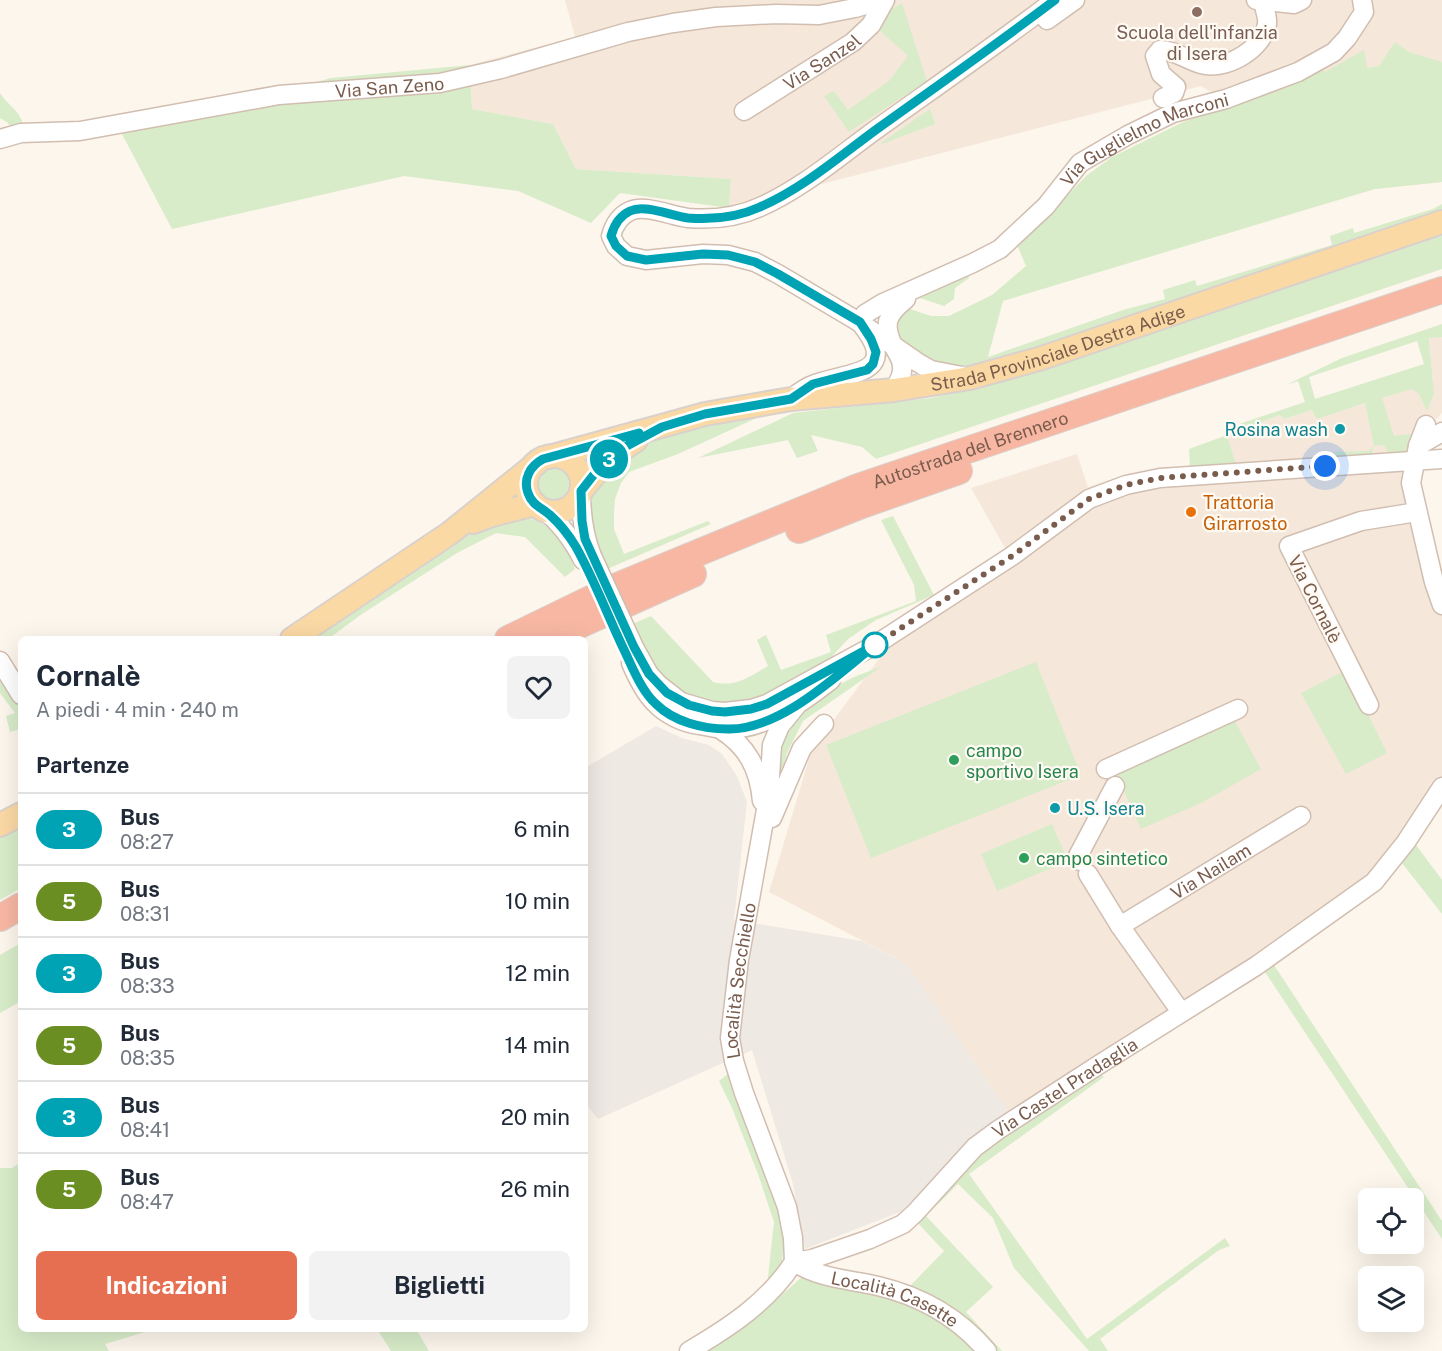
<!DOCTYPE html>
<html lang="it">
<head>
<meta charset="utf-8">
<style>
  :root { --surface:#fff; --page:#f2f2f3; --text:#1f2937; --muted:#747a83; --line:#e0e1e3; --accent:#e76f51 }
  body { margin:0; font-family:"Public Sans",sans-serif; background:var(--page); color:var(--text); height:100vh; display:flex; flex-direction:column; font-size:22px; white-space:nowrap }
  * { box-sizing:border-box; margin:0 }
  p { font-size:20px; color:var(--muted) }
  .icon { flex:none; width:33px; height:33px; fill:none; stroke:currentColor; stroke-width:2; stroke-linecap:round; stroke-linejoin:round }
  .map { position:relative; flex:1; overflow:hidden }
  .side { position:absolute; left:18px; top:636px; width:570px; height:696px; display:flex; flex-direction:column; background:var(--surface); border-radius:9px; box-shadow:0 6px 24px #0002 }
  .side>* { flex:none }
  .badge { padding:0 12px; border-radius:20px; font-size:21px; line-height:39px }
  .controls { position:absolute; left:1358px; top:1188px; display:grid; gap:12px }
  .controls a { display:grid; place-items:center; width:66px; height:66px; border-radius:9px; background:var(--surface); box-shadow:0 6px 24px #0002; font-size:30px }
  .you { position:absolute; width:30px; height:30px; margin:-15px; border:4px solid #fff; border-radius:50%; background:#1a73e8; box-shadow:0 0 0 9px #1a73e833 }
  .map>.badge { position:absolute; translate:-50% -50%; box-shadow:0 0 0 3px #fff }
  h2 { padding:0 18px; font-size:22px; line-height:54px }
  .round { display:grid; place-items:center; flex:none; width:63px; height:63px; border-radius:9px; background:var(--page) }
  .overview { display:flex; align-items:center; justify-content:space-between; height:102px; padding:0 18px }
  h1 { font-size:28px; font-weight:700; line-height:45px }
  .cta { display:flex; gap:12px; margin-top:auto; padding:12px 18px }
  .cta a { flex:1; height:69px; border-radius:9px; background:var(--accent); color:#fff; font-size:24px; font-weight:700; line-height:69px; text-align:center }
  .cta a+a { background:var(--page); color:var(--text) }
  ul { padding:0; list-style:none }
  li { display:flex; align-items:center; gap:18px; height:72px; padding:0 18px; border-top:2px solid var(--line) }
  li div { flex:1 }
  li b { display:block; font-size:22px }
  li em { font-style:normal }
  li .badge { min-width:66px; font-weight:700; text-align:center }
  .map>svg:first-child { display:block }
</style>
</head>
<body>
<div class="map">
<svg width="1442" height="1351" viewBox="0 0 1442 1351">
  <rect width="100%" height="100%" fill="#fdf6ec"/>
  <g fill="#f5e8da">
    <polygon points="565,0 1442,0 1442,182 1375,189 1201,86 729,208 731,179 576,169 553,124 472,109 470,65 575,37"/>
    <polygon points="1429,337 1442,337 1442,413 1429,427 1408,454 1402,472 1428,573 1442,609 1442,782 1372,882 1011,1116 907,964 769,892 812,749 916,609 1005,548 971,488 1077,454 1088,487 1133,473 1158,469 1236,464 1227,435 1280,415 1284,419 1312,410 1318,418 1433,382"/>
  </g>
  <polygon fill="#efe9e4" points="656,726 682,738 709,745 722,754 737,776 747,802 734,920 862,941 907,964 1011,1116 974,1143 900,1212 805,1249 793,1184 752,1050 598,1119 585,1103 585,768"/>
  <g fill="#d8ecc9" fill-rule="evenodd">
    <polygon points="902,3 927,81 849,132 824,96 834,91 848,110 889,81 908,56 876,27 890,10"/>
    <polygon points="1395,42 1409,52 1442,62 1442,182 1375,189 1003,301 988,357 1123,310 1165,299 1163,290 1195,280 1197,286 1332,245 1330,236 1353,228 1354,233 1433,209 1442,204 1442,210 1349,247 1135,319 962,370 932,364 899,343 895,334 897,316 907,308 931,316 949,316 992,295 1026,266 1018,247 1086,176 1112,157 1179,124 1320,66 1325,72 1364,50 1367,68 1379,66"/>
    <polygon points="470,65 472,109 553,124 576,169 731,179 729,208 620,193 591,223 518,191 404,176 172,229 122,134 331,78"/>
    <path d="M 0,93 C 7,105 24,113 23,128 L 11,128 L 8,123 L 0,118 Z"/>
    <polygon points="930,109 935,124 882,144 881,143"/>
    <polygon points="1442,235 1442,269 876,459 862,447 811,435 818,451 797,458 788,440 698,458 793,413 931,398 987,385 1114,346"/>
    <polygon points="968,274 969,278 955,288 954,299 944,306 917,297"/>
    <path d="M 1442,324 L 1442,337 L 1429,338 L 1434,394 L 1427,411 L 1419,394 L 1412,389 L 1382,398 L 1394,436 L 1417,433 L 1408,454 L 1389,454 L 1384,445 L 1374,446 L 1371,457 L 1340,460 L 1333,452 L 1369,451 L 1374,446 L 1365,403 L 1317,419 L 1312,410 L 1284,419 L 1280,415 L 1241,430 L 1239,424 L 1305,402 L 1298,381 L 1286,385 L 1342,358 ZM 1417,341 L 1424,364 L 1315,399 L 1309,377 Z"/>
    <polygon points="763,415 678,454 629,472 621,483 615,499 614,513 614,529 624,554 708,521 711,524 605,570 587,519 588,498 627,451 650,442 719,423"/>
    <polygon points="1227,435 1236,464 1190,467 1189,449"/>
    <circle cx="552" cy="484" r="17"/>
    <path d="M 518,516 C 552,521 563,538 575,569 L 565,577 L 525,537 L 496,533 L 457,553 L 362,614 L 328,639 L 305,639 L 346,611 L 473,532 Z"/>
    <path d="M 893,516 L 934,595 L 876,620 L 848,639 L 827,662 L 762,698 L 736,704 L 707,702 L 679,691 L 664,680 L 650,664 L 630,625 L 651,616 L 713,682 C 734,688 751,676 768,666 L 757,640 L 766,635 L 781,670 L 831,652 L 826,635 L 916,601 L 914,585 L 881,520 Z"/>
    <polygon points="1036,662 1081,775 871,858 826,745"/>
    <path d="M 881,667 L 803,721 L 787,753 L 781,783 C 774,771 776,761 780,748 C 795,705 840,680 881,667 Z"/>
    <polygon points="1346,670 1387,753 1346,774 1301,693"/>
    <polygon points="0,674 21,706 21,729 10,732 6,716 15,713 0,693"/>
    <polygon points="1232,716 1261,769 1201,803 1141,829 1114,769"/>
    <polygon points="21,824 21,888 0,900 0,834"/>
    <polygon points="1052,824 1068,861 997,891 981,854"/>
    <polygon points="1416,845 1442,880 1442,914 1402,863"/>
    <polygon points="21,943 21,1001 0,1013 0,955"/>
    <polygon points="1272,962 1442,1221 1442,1239 1263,969"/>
    <polygon points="730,1072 767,1174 785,1230 782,1263 776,1275 767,1286 774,1222 758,1174 732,1108 719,1081"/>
    <polygon points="1097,1072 1104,1077 969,1174 1087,1339 1225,1238 1230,1246 1219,1250 1100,1339 1108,1351 1089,1351 1014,1268 993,1218 958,1184 926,1216 993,1287 966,1312 1002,1351 997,1351 991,1345 909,1287 944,1251 915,1220 979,1151"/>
    <polygon points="21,1162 21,1329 155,1329 105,1344 109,1351 0,1351 0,1168 12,1168"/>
    <polygon points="803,1276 917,1303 979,1351 702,1351 749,1324"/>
    <polygon points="377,1329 416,1329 429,1351 391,1351"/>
  </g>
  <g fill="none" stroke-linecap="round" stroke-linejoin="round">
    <defs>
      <g id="minor">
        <polyline points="1256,0 1294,4 1302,0"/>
        <polyline points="1047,20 1075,0"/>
        <path d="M 1163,98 L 1174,93 L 1176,87 L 1161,74 L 1155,56 L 1160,50 C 1176,50 1189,62 1205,65 C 1228,69 1263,49 1267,24 C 1268,17 1264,8 1263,1"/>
        <path id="s1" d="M 744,111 L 853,42 L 871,25 L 885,0"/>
        <path id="s2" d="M 0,139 L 21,133 L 80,131 L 279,95 L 440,83 L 501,69 L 628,32 L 673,23 L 716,17 L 776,14 L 819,15 L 855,8 L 882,0"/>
        <path id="s3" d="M 859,322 L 865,314 L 883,303 L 973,263 L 1000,249 L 1046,206 L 1080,163 L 1128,135 L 1173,113 L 1226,99 L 1298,72 L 1334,52 L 1347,38 L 1364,12 L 1362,0"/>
        <path d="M 962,376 L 931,370 L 917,362 L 859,322 L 778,274 L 755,262 L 728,255 L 703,254 L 646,260 L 627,256 L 616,246 L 611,236 C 614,225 619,216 630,211 C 646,204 671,216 688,218 C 713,220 736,218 760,207 C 801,189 837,158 874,131 C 934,88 996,45 1055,0"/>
        <path d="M 894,390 C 898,383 903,375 902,367 C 902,360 898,354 895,349 C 882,325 886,315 906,299"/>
        <path d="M 791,399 C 798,393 806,387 815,384 C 846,372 902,376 862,325"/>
        <polyline points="1426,425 1418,446 1411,483 1434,582 1442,605"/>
        <polyline points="1418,446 1442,432"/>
        <path d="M 581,491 C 581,514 583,534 592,556"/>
        <path d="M 542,509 C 559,521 573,541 583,560"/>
        <polyline points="634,647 649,674 658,684 681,702 712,711 725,712 751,709 767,704 875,645 1012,556 1089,499 1126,485 1160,478 1442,459"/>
        <polyline points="0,661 21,695"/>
        <path d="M 631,663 C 637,677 644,692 655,703 C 666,715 684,723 700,725 C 709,727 718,729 728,729 C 766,729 803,702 831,680"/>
        <polyline points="1369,705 1289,546 1361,521 1417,512"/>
        <path d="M 720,729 C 747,746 759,768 762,801"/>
        <polyline points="1106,769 1238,709"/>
        <polyline points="772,818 802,748 824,724"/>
        <polyline points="1080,861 1078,856 1115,786"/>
        <polyline points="1088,874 1120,926 1181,1012"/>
        <path id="s4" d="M 1120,926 L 1301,816"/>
        <path id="s5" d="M 794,1262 L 793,1238 L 787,1207 L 744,1093 L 734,1061 L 730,1038 L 739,960 L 769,793 L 772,745 L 780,726 L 797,705"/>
        <path id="s6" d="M 794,1262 C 821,1279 848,1279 878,1286 C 920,1296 958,1317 987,1351"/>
        <path id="s7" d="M 689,1351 C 730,1327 768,1302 794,1262 L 812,1259 L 870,1239 L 903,1224 L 915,1213 L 975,1147 L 998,1130 L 1100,1064 L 1256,966 L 1374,882 L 1406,842 L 1442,787"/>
      </g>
      <g id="major">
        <circle cx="554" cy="484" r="28"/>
        <path id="s8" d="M 549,457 L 705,414 L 791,399 L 894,390 L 970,378 L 1042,358 L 1442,222"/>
        <polyline points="581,491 607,460 636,440"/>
        <polyline points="473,522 492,515 535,504"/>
        <polyline points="292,639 450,533 537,463"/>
        <polyline points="0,825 21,814"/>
      </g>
      <g id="highway">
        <polyline points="799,530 862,505 959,471"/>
        <polyline points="557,635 693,574"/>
        <path id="s9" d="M 508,639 L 615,587 L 858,487 L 1442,290"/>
        <polyline points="0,918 21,906"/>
      </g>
    </defs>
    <use href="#minor" stroke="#d1beb0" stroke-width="21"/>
    <use href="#major" stroke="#dad1cd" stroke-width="26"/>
    <use href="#highway" stroke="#dad1cd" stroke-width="28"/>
    <use href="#minor" stroke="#fff" stroke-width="18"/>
    <use href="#major" stroke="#fbd9a5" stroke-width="22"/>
    <use href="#highway" stroke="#f7b7a3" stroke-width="26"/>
    <defs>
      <polyline id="minor-bridge" points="592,556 634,647"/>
    </defs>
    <use href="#minor-bridge" stroke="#d1beb0" stroke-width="21" stroke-linecap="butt"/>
    <use href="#minor-bridge" stroke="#fff" stroke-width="18"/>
  </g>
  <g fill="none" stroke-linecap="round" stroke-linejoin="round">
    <defs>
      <path id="line" d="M 639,433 L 543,459 C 530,466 523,479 528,493 C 532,505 542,508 550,515 C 559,523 570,537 576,547 C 595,581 609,619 626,654 C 634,671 642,691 656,704 C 674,722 703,729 728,729 C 780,730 836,676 875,645 L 767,704 L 751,709 L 725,712 L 712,711 L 689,705 L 667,693 L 649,674 L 634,647 L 585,539 L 582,521 L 581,491 L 599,468 L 623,448 L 662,427 L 705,414 L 791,399 L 813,384 L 867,370 L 873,364 L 876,352 L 871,339 L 860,322 L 778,274 L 755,262 L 728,255 L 703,254 L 646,260 L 627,256 L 616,246 L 611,236 C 614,225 619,216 630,211 C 646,204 671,216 688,218 C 713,220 736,218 760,207 C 802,189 840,156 877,129 C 937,86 997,44 1055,0"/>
    </defs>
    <use href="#line" stroke="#fff" stroke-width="14"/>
    <use href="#line" stroke="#00a3b4" stroke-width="9"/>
    <polyline stroke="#7a5c4d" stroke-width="6" stroke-dasharray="0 10.8" points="875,645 1012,556 1089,499 1126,485 1160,478 1325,466"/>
  </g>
  <circle fill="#8d6e63" stroke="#fffaf3" stroke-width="2" cx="1197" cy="12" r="6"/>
  <g fill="#0f9aa8" stroke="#fffaf3" stroke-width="2">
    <circle cx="1340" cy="429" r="6"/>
    <circle cx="1055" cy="808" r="6"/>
  </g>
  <circle fill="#e8710a" stroke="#fffaf3" stroke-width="2" cx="1191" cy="512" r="6"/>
  <circle fill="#fff" stroke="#00a3b4" stroke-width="3" cx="875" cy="645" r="12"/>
  <g fill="#2e9e5b" stroke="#fffaf3" stroke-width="2">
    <circle cx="954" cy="760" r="6"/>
    <circle cx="1024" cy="858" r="6"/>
  </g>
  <g text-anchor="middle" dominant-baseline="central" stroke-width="4.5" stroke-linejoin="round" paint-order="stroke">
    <g font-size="18" fill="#785e54" stroke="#fffaf3">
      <text x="1197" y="32">Scuola dell'infanzia<tspan x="1197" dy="21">di Isera</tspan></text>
    </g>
    <g font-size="18" fill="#7a5c4d" stroke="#fffaf3">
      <text stroke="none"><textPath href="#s1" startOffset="92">Via Sanzel</textPath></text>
      <text stroke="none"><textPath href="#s2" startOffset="394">Via San Zeno</textPath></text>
      <text stroke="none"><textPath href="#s3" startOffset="346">Via Guglielmo Marconi</textPath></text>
      <text stroke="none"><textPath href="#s8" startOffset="522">Strada Provinciale Destra Adige</textPath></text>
      <text stroke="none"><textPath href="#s9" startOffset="500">Autostrada del Brennero</textPath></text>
      <text transform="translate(1315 599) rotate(63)">Via Cornalè</text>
      <text stroke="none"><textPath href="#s4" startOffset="106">Via Nailam</textPath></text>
      <text stroke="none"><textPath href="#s5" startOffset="292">Località Secchiello</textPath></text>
      <text stroke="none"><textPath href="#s7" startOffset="468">Via Castel Pradaglia</textPath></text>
      <text stroke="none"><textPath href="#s6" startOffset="108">Località Casette</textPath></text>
    </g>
    <g font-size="18" fill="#0d838f" stroke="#fffaf3" text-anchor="end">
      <text x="1328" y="429">Rosina wash</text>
      <text x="1067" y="808" text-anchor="start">U.S. Isera</text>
    </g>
    <g font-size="18" fill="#c56008" stroke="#fffaf3" text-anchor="start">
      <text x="1203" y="502">Trattoria<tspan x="1203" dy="21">Girarrosto</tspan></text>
    </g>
    <g font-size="18" fill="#27864d" stroke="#fffaf3" text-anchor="start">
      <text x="966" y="750">campo<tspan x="966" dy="21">sportivo Isera</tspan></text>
      <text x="1036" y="858">campo sintetico</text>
    </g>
  </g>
</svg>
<div class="controls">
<a><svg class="icon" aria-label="locate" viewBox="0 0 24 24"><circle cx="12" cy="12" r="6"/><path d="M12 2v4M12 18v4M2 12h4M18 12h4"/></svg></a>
<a><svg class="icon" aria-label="layers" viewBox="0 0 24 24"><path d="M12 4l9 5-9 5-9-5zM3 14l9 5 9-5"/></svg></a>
</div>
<div class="you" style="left:1325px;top:466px"></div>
<b class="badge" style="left:609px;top:459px;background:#00a3b4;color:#fff">3</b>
<section class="side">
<div class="overview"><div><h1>Cornalè</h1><p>A piedi · 4 min · 240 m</p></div><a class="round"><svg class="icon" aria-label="heart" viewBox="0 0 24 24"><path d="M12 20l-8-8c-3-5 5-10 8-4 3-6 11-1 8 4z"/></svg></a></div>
<h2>Partenze</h2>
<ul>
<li><span class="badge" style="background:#00a3b4;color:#fff">3</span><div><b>Bus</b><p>08:27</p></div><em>6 min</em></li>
<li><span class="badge" style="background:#6b8e23;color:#fff">5</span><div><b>Bus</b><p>08:31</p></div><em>10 min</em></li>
<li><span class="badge" style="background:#00a3b4;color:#fff">3</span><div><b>Bus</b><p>08:33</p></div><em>12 min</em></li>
<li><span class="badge" style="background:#6b8e23;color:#fff">5</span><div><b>Bus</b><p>08:35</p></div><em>14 min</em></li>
<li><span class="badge" style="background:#00a3b4;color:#fff">3</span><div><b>Bus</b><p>08:41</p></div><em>20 min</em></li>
<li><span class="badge" style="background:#6b8e23;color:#fff">5</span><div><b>Bus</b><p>08:47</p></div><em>26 min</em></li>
</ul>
<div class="cta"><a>Indicazioni</a><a>Biglietti</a></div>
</section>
</div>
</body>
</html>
